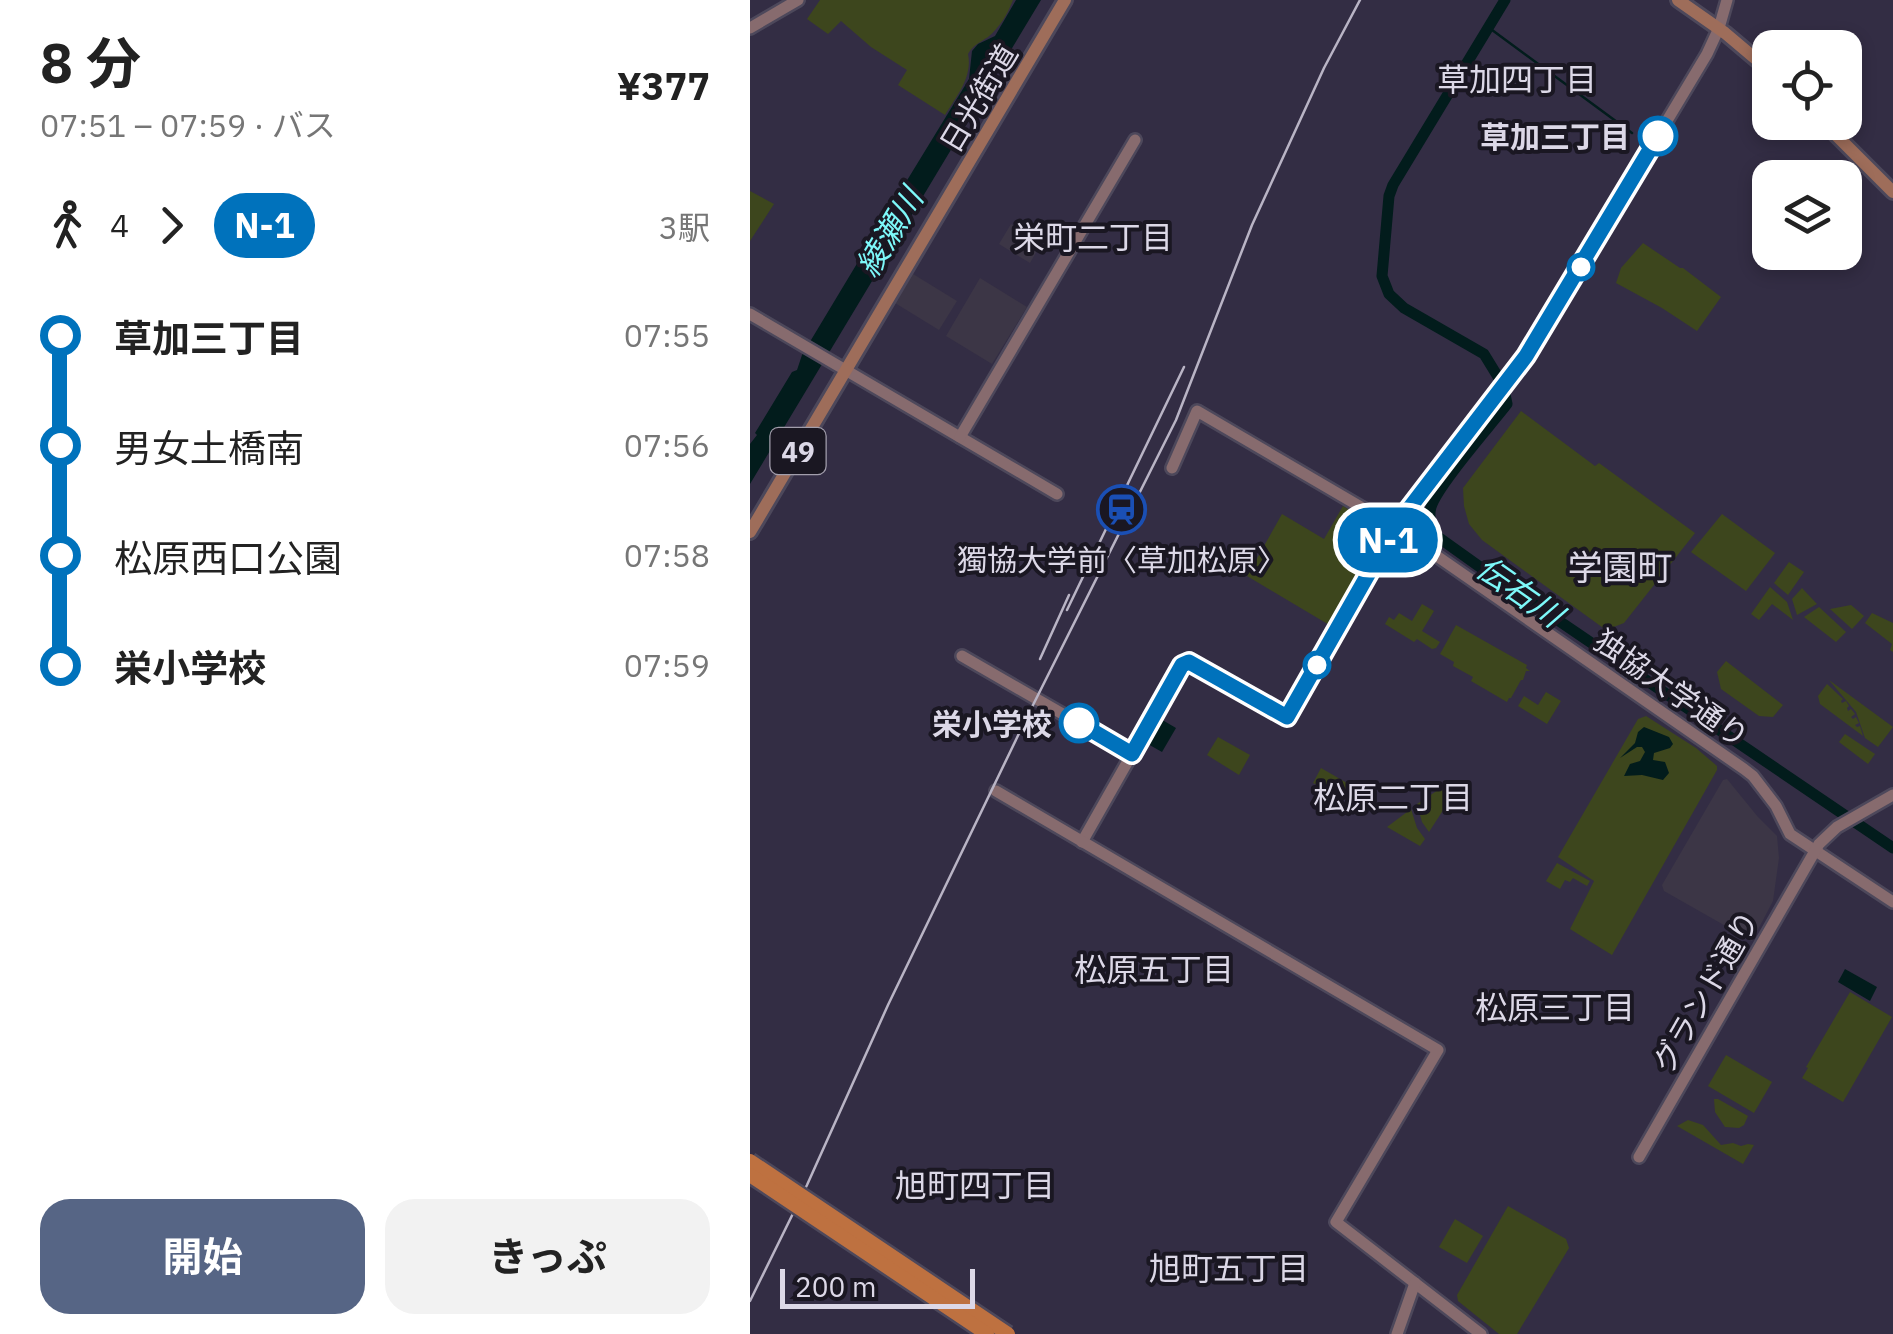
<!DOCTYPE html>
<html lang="ja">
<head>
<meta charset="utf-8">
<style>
  :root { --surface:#fff; --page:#f2f2f2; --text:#222; --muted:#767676; --accent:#566585 }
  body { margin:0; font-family:"IBM Plex Sans","Noto Sans JP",sans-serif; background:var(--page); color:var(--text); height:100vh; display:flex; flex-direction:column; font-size:38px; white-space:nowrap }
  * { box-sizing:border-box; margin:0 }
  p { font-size:32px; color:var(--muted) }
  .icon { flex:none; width:55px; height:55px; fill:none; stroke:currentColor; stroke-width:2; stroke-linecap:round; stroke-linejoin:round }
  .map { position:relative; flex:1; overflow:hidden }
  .drawer { display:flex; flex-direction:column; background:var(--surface); width:750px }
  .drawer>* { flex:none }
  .badge { padding:0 20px; border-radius:32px; font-size:35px; line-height:65px }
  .buttons { position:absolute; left:1002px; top:30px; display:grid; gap:20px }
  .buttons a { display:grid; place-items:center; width:110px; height:110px; border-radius:20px; background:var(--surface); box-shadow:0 5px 15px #0003; font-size:50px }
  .scale { position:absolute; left:30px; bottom:25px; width:195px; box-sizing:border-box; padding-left:10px; border:5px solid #dcd8e7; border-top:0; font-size:28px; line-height:35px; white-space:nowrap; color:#dcd8e7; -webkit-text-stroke:8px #1a1722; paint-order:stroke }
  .map>.badge { position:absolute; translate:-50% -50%; box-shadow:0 0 0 5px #fff }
  .legs { display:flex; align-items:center; gap:15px; height:110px; padding:0 40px; font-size:32px }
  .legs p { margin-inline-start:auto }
  .summary { display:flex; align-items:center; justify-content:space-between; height:170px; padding:0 40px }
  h1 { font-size:55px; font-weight:700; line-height:75px }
  .primary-button { display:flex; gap:20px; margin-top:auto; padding:20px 40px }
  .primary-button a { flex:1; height:115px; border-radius:30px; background:var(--accent); color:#fff; font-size:40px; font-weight:700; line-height:115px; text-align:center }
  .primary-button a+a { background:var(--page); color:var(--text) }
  ul { padding:0 40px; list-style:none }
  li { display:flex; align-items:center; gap:35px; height:110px; font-size:38px }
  li i { display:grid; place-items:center; width:15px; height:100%; margin:0 12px; background:currentColor }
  li i::after { content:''; width:25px; height:25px; margin:-12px; border:8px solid; border-radius:50%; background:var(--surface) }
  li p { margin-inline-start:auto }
  li:first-child i { background:linear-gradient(#0000 50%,currentColor 0) }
  li:last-child i { background:linear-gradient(currentColor 50%,#0000 0) }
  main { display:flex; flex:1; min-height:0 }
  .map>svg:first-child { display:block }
</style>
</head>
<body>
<main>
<section class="drawer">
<div class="summary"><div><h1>8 分</h1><p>07:51 – 07:59 · バス</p></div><b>¥377</b></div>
<div class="legs"><svg class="icon" aria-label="walk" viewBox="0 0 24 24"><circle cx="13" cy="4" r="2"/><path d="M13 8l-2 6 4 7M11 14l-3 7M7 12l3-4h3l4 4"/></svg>4<svg class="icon" aria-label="forward" viewBox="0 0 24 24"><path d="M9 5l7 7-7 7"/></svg><b class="badge" style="background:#0072bc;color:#fff">N-1</b><p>3駅</p></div>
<ul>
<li><i style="color:#0072bc"></i><b>草加三丁目</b><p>07:55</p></li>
<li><i style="color:#0072bc"></i><span>男女土橋南</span><p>07:56</p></li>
<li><i style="color:#0072bc"></i><span>松原西口公園</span><p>07:58</p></li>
<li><i style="color:#0072bc"></i><b>栄小学校</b><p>07:59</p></li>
</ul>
<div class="primary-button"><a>開始</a><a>きっぷ</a></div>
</section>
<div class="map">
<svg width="1143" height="1334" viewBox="0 0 1143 1334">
  <rect width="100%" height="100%" fill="#332d44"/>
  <g fill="#3c3646">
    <polygon points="261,224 292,242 280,263 249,244"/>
    <polygon points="163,274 207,301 189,330 145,303"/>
    <polygon points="230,278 277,307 242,364 196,336"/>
    <polygon points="977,779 1008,817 1027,836 1029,858 1023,901 1002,941 914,891 912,885 973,780"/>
  </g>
  <g fill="#3d461d">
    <path d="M 70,0 L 263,0 C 257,15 250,27 238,37 C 229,43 223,45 218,54 C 223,77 206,97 195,115 L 148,85 L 157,70 L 121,47 L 91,21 L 78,34 L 57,19 Z"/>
    <polygon points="0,191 24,204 0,241"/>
    <polygon points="893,243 930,268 933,268 971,297 947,331 912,308 866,283 871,268"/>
    <polygon points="771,411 845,466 849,463 945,533 874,623 856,630 732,540 719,524 714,506 713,488"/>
    <polygon points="593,506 635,531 581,626 497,576 532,514 574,539"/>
    <polygon points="972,514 1025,553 996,591 941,552"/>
    <polygon points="1039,562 1054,572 1038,595 1024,583"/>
    <polygon points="1020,587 1037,602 1043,620 1022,604 1009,620 1001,614"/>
    <polygon points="1052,588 1067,604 1047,615 1042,599"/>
    <polygon points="672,604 684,611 672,631 690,642 686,648 682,649 667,639 664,642 635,624 639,617 644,620 649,613 662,621"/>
    <polygon points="1101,605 1114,616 1102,629 1080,609"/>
    <polygon points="1069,607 1096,632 1086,642 1054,617"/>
    <polygon points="1122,613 1143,623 1143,652 1140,650 1142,644 1115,623"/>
    <polygon points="706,625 777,665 776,668 780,671 776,671 773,680 771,680 761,698 759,698 757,702 721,681 723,677 703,666 704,662 690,654"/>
    <polygon points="976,661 1033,705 1023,717 1009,716 971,689 967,672"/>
    <polygon points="1079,680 1143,727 1128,747 1115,738 1106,712"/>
    <polygon points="1077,684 1093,699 1091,701 1092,703 1096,701 1099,706 1097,708 1098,711 1101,709 1105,714 1101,717 1103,719 1106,717 1109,723 1105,725 1107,727 1110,726 1113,736 1070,704 1068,696"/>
    <polygon points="796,692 811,701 797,724 768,706 774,696 788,705"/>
    <polygon points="896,716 946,748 967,766 967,770 862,955 820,929 844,881 808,857 888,719"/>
    <polygon points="1095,734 1125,754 1118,764 1089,742"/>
    <polygon points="468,737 500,755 489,775 457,755"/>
    <polygon points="571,768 604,787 605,789 598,800 563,783"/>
    <polygon points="691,788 699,801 679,832 672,822 667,804"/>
    <polygon points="661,809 667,828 675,839 670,846 637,827"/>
    <polygon points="807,863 840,881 837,886 823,878 820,882 815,880 810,889 796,881"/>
    <polygon points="1100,992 1142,1017 1093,1102 1052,1078 1058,1068 1056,1067"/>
    <polygon points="976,1055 1022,1082 1004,1113 958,1086"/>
    <polygon points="964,1099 968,1099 998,1116 994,1125 989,1128 975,1127 965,1112"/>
    <polygon points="938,1120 953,1125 971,1145 983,1143 991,1146 998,1144 1004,1145 993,1164 927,1126"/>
    <polygon points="758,1206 816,1239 819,1248 767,1334 749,1334 708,1301 707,1295"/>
    <polygon points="705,1219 733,1236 717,1263 689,1247"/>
  </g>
  <g fill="#021c1c">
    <polygon points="266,0 291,0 0,484 0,444 7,435 5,433 42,372 47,370 52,355 132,222 132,218 134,218 219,79 222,51 228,44 245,36"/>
    <polygon points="409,718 426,728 412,752 396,743"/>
    <polygon points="894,727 919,737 923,744 920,748 904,753 903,760 915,762 919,773 913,780 892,775 874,776 880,764 890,761 895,752 892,747 887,747 870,758 885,743 888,732"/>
    <polygon points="1095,969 1127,987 1120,1001 1088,982"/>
  </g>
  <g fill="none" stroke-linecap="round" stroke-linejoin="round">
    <polyline stroke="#021c1c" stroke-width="2.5" points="738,27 882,133"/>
    <path stroke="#021c1c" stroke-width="11" d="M 755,0 L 643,185 L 639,196 L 632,276 L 639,294 L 654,308 L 734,354 L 753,385 L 757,404 C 741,425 687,486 681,507 C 678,518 682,529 688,537 L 737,572 L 1143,848"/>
    <defs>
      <g id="secondary">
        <polyline points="0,28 48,0"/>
        <polyline points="0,314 307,494"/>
        <polyline points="210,437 385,140"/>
        <polyline points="422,468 447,411 645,527 994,769 1003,776 1026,806 1040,834 1143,902"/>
        <polyline points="212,656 382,754 332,842"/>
        <polyline points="537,717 645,527 776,356 957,54 969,28 977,0"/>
        <polyline points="246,791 688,1050 586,1222 731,1334"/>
        <polyline points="889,1157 1069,844 1087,827 1143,795"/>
        <polyline points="647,1334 665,1283"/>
      </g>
      <g id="primary">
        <polyline points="928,0 975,33 1020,71"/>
        <polyline points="1073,122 1143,192"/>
        <polyline points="0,532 315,0"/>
      </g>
    </defs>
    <use href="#secondary" stroke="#4d485b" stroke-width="16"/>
    <use href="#primary" stroke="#4d485b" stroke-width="18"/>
    <use href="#secondary" stroke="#876b6e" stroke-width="11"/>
    <use href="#primary" stroke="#9e6d5a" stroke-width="12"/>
    <g stroke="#b9b4c5" stroke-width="2.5">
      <polyline points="317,610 434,367"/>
      <polyline points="290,659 319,595"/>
      <polyline points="0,1301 57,1185 138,1005 276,719 426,420 502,225 574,68 610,0"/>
    </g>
    <defs>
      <g id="highway-bridge">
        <polyline points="0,1161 258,1334"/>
        <polyline points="0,1175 237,1334"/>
      </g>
    </defs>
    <use href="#highway-bridge" stroke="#4d485b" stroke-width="19" stroke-linecap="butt"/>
    <use href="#highway-bridge" stroke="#be7140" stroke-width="14"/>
  </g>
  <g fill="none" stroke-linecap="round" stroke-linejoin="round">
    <defs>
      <polyline id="line-1" points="329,723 382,754 432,665 439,662 537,717 645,527 776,356 908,136"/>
    </defs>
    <use href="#line-1" stroke="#fff" stroke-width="22"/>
    <use href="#line-1" stroke="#0072bc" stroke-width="15"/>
  </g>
  <defs>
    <symbol id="station-ring" viewBox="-11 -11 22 22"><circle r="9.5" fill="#1a1722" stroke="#1a4fb4" stroke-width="1.5"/><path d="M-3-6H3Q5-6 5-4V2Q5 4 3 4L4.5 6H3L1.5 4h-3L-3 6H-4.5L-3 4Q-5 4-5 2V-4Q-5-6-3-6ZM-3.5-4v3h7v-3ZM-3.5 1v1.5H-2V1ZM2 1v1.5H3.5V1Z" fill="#1a4fb4"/></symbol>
  </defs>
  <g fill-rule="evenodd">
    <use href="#station-ring" x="344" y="482" width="55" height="55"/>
  </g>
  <g fill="#fff" stroke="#0072bc" stroke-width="5">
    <circle cx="908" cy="136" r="18"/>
    <circle cx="831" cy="267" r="12"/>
    <circle cx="567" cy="665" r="12"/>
    <circle cx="329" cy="723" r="18"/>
  </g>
  <g text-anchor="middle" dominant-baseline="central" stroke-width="8" stroke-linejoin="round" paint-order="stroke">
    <rect fill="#1a1722" stroke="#a29eac" stroke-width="2.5" x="20.5" y="428" width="55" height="46" rx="8"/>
    <g font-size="28" font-weight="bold" fill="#dcd8e7">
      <text x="48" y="451">49</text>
    </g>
    <g font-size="30" fill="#dcd8e7" stroke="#1a1722">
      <text transform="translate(228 98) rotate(-59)">日光街道</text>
      <text transform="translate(922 688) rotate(35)">独協大学通り</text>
      <text transform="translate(955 991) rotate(-60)">グランド通り</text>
    </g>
    <g font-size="30" font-weight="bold" fill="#dcd8e7" stroke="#1a1722" text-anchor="end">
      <text x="880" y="136">草加三丁目</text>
      <text x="302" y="723">栄小学校</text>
    </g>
    <g font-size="30" fill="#dcd8e7" stroke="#1a1722">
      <text x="372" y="559">獨協大学前〈草加松原〉</text>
    </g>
    <g font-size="32" fill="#dcd8e7" stroke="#1a1722">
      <text x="767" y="79">草加四丁目</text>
      <text x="343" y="237">栄町二丁目</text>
      <text x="643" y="797">松原二丁目</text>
      <text x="404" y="969">松原五丁目</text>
      <text x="805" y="1007">松原三丁目</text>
      <text x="225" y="1185">旭町四丁目</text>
      <text x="479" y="1268">旭町五丁目</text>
    </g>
    <g font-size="32" font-style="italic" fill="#7df8f9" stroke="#1a1722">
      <text transform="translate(139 232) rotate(-59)">綾瀬川</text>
      <text transform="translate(770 591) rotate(35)">伝右川</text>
    </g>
    <g font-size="35" fill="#dcd8e7" stroke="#1a1722">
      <text x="870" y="567">学園町</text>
    </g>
  </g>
</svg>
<div class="buttons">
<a><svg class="icon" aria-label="locate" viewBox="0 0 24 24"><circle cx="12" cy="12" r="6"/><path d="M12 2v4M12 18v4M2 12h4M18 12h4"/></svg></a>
<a><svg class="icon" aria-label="layers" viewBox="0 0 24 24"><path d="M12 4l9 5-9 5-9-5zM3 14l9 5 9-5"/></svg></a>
</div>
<div class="scale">200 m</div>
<b class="badge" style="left:638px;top:540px;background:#0072bc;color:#fff">N-1</b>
</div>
</main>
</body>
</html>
